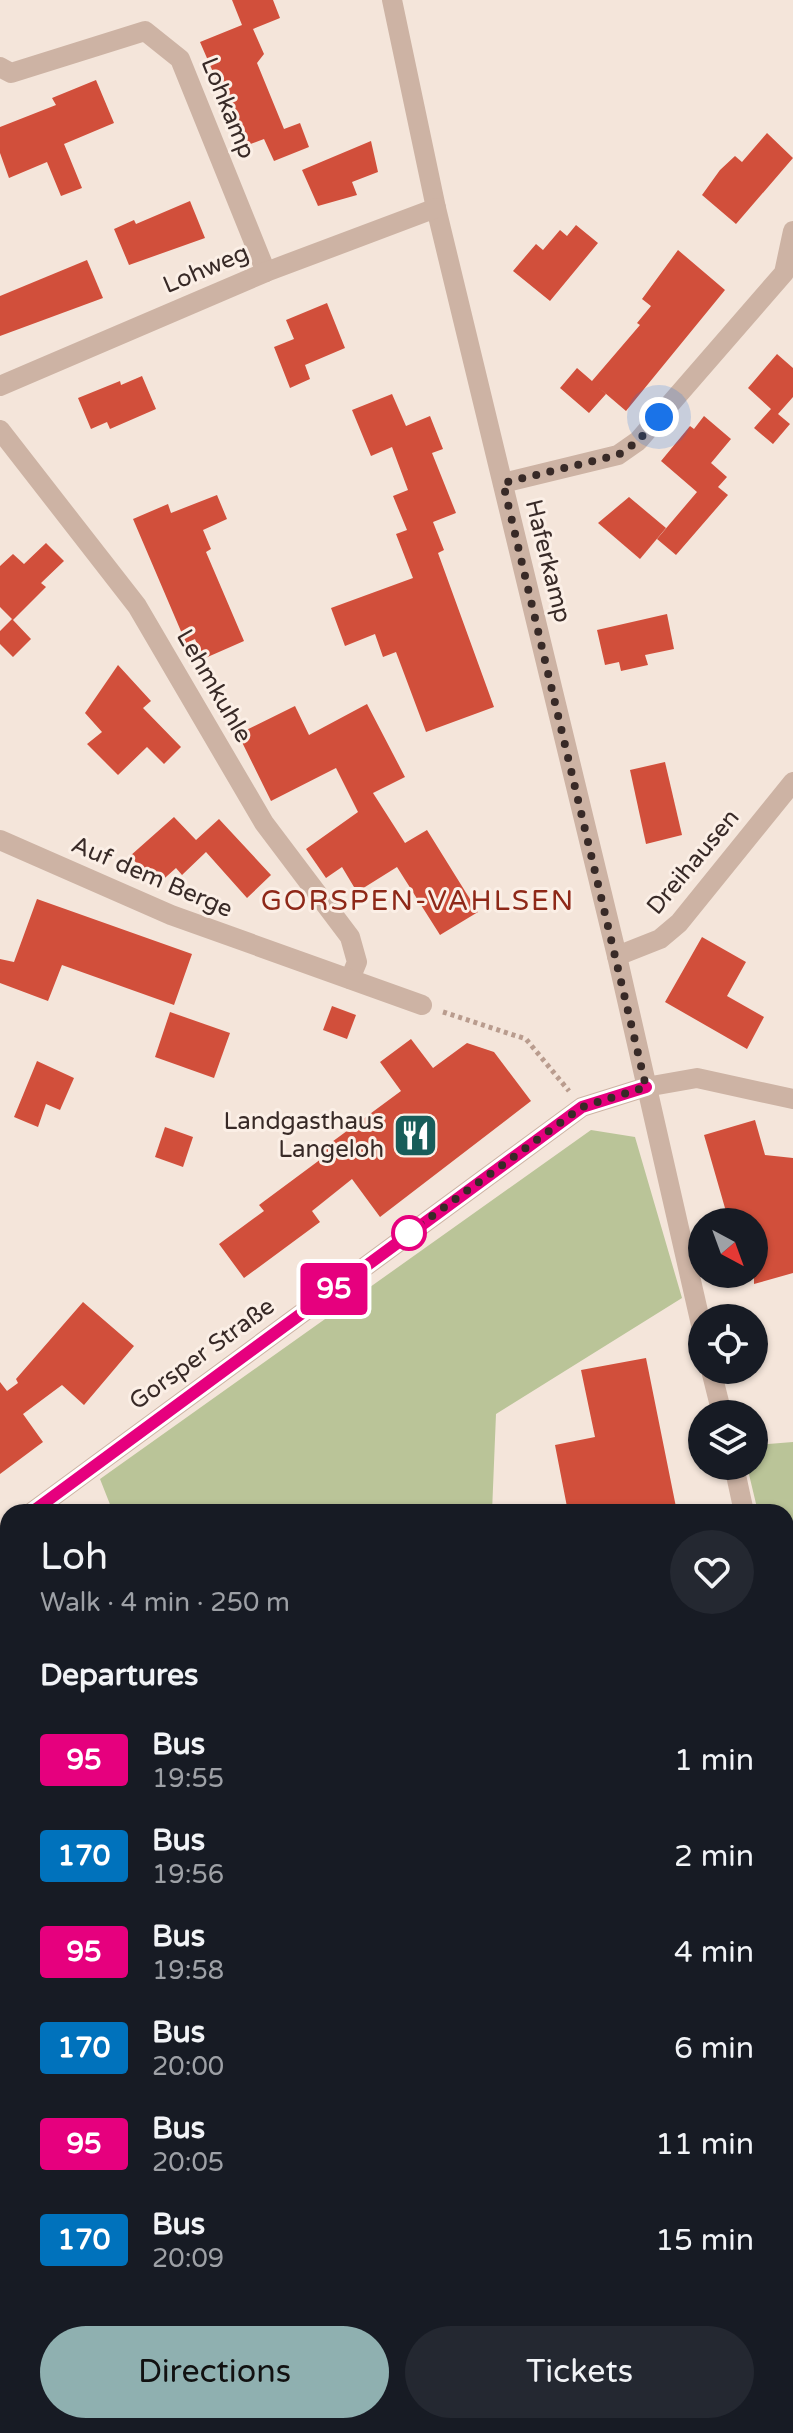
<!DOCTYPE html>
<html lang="en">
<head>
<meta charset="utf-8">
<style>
  :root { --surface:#171b24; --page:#242831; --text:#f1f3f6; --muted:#9ea1a6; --accent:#8fb0b0 }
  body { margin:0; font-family:"Varela Round",sans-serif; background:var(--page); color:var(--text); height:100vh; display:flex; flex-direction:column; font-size:30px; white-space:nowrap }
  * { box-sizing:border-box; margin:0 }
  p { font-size:26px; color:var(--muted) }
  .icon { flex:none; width:44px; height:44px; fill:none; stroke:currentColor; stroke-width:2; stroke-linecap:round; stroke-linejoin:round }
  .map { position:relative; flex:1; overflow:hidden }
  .panel { position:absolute; left:0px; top:1504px; width:794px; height:930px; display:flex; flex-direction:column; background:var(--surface); border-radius:24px 24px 0 0; box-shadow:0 2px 6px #0004 }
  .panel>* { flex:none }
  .badge { padding:0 16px; border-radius:6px; font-size:28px; line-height:52px }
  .needle { width:52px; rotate:139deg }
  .buttons { position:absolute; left:688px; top:1208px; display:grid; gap:16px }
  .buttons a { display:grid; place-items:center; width:80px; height:80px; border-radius:50%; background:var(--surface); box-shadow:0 2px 6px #0004; font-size:40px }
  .you { position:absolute; width:40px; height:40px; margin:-20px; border:6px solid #fff; border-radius:50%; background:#1a73e8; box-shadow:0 0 0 12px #1a73e833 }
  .map>.badge { position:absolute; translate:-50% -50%; box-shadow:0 0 0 4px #fff }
  h2 { padding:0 40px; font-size:30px; line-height:72px }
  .round { display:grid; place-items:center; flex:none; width:84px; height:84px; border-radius:42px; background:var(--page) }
  .head { display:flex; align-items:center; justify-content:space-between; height:136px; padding:0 40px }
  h1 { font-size:38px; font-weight:600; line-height:60px }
  .button { display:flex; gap:16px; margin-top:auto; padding:16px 40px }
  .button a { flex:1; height:92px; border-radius:48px; background:var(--accent); color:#111; font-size:32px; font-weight:600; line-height:92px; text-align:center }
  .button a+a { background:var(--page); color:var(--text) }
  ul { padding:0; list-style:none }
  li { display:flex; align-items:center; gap:24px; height:96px; padding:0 40px }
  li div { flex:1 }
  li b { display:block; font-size:30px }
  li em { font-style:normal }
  li .badge { min-width:88px; font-weight:700; text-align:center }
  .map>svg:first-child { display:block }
</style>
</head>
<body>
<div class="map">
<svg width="793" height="2433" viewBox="0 0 793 2433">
  <rect width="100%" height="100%" fill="#f4e5da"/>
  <g fill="#bac498">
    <polygon points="591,1130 635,1137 682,1298 496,1414 492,1512 113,1512 100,1479"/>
    <polygon points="793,1442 793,1662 786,1632 786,1512 758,1512 747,1466 754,1466 754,1445"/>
  </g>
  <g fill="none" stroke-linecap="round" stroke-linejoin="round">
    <polyline stroke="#76b3b0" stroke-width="9" points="76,2433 80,2426"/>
  </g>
  <g fill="#d14f3b">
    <polygon points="232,0 273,0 280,18 253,29 264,54 257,63 284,129 300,123 309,147 274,161 264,139 245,146 200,42 242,25"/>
    <polygon points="96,80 114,123 64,144 82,188 61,196 47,162 9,178 0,153 0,127 56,105 52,98"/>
    <polygon points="767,133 793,158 736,224 702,195 720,170 735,156 742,162"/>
    <polygon points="371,141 378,172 352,182 357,195 318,206 302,170"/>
    <polygon points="190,201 205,238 129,265 114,229 134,220 136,224"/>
    <polygon points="576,225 598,243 550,301 513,271 536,244 543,250 560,230 567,236"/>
    <polygon points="678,250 725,290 626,411 598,387 606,394 589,413 560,388 577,368 592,381 640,325 637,323 651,306 642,299"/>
    <polygon points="87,260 103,298 0,336 0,296"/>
    <polygon points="327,303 345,348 305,365 310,379 290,388 274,347 294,339 286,320"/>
    <polygon points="777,354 793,368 793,397 778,414 790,424 773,444 754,428 771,409 748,388"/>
    <polygon points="142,376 156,409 110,429 107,422 91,429 78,398 120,381 121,385"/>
    <polygon points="392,394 406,426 430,416 443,449 432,453 456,513 433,522 444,550 438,553 494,707 426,732 396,652 383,657 375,634 345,646 331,608 413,578 396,534 407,530 393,496 408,490 392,447 371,456 352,410"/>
    <polygon points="704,416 731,439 711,463 727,477 718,487 728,495 676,555 657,539 697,492 661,461 690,426 694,429"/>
    <polygon points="217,495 227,519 203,530 211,549 206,552 244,641 203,659 195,639 186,643 133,519 168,504 171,513"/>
    <polygon points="629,497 666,528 640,559 598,523"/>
    <polygon points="46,543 64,561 41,583 46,587 13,620 31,639 13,657 0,644 0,631 12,619 0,607 0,566 13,554 24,564"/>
    <polygon points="667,614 674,649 645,655 648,665 621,671 619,662 605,665 597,630"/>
    <polygon points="118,665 151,701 143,708 181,747 164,764 147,747 118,775 87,744 102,732 85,713"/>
    <polygon points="367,704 405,777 373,793 405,843 427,830 478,912 440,935 397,867 357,892 342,867 326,878 306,849 358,812 336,768 271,801 238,734 295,706 309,735"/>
    <polygon points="665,762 682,835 646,844 630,770"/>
    <polygon points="174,817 196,840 219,819 271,875 247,898 206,852 182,875 176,868 157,885 130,856"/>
    <polygon points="37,899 192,954 174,1005 62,965 48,1001 0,983 0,959 14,962"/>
    <polygon points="702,937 746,962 727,996 764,1017 747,1049 665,1002"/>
    <polygon points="332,1006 356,1015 347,1039 323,1030"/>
    <polygon points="170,1012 230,1033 214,1078 155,1057"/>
    <polygon points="411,1039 433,1068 467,1043 494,1052 531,1101 380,1217 352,1179 312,1211 320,1222 244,1278 219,1244 264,1211 259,1205 321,1159 317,1153 401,1091 380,1062"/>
    <polygon points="37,1061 74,1078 60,1110 46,1104 38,1127 14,1117"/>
    <polygon points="755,1120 765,1155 793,1158 793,1273 754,1284 754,1222 729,1222 704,1135"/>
    <polygon points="165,1127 193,1137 183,1167 155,1157"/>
    <polygon points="83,1302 134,1346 84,1405 62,1385 23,1414 43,1442 0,1474 0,1382 7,1391 18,1383 16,1379"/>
    <polygon points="646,1358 677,1512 568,1512 555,1445 595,1437 581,1370"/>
  </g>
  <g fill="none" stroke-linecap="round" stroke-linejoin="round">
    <polyline stroke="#b99c8e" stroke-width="5" stroke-dasharray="4 4" stroke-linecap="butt" points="443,1012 526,1039 569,1091"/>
    <g stroke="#cdb3a4" stroke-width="20">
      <polyline points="392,0 436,208 617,956 702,1329"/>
      <polyline points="0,67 11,73 145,31 180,59 266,272"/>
      <polyline points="0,386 266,272 436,208"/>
      <polyline points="0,430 137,606 264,823 350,937 357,962 350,979"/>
      <polyline points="503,483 618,455 638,441 784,273 793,231"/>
      <polyline points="0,840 171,915 422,1005"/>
      <polyline points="617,956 660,939 679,923 793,782"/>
      <polyline points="711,1370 722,1414"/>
      <polyline points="734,1466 744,1512"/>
      <polyline points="32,1512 582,1107 646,1087 697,1078 793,1099"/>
      <polyline points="0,1536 8,1530"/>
      <polyline points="786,1690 793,1720"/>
      <polyline points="789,2433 793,2426"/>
    </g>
  </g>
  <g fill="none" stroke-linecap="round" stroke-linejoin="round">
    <defs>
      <polyline id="line" points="32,1512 582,1107 646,1087"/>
    </defs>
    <use href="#line" stroke="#fff" stroke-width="18"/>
    <use href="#line" stroke="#e6007e" stroke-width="12"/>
    <polyline stroke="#382a27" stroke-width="8" stroke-dasharray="0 14.4" points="409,1233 582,1107 646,1087 503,483 618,455 638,441 659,417"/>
  </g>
  <defs>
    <symbol id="restaurant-square" viewBox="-11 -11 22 22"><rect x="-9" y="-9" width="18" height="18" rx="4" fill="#185d5a" stroke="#fbefe6"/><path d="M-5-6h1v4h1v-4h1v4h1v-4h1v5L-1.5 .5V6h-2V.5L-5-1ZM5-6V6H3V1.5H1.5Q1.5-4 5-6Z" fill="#fff"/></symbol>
  </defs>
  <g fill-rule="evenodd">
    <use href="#restaurant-square" x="390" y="1110" width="51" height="51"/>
  </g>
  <circle fill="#fff" stroke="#e6007e" stroke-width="4" cx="409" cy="1233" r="16"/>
  <g text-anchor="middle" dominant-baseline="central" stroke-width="6" stroke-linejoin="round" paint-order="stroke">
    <g font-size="24" fill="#382a27" stroke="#fbefe6">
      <text transform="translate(228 108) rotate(68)">Lohkamp</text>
      <text transform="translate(206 269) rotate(-23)">Lohweg</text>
      <text transform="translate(548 561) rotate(76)">Haferkamp</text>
      <text transform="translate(214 686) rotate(60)">Lehmkuhle</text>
      <text transform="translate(693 862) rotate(-50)">Dreihausen</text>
      <text transform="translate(152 877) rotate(23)">Auf dem Berge</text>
      <text transform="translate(202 1354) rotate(-36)">Gorsper Straße</text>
    </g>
    <g font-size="24" fill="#382a27" stroke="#fbefe6" text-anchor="end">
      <text x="384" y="1121">Landgasthaus<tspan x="384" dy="28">Langeloh</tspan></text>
    </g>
    <g font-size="28" letter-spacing="2" fill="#8e2818" stroke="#fbefe6">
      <text x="418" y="901">GORSPEN-VAHLSEN</text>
    </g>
  </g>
</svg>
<div class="buttons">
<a><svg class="needle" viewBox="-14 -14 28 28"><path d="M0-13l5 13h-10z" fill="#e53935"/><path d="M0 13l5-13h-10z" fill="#9ea1a6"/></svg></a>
<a><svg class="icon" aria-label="locate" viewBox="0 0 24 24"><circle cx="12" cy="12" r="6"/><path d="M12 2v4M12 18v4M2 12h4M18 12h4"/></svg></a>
<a><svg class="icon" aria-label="layers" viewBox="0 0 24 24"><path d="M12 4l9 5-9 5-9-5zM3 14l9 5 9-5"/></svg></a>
</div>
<div class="you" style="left:659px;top:417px"></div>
<b class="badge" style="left:334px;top:1289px;background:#e6007e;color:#fff">95</b>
<section class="panel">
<div class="head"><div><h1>Loh</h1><p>Walk · 4 min · 250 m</p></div><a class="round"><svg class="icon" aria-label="heart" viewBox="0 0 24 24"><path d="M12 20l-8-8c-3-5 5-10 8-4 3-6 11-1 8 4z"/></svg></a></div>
<h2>Departures</h2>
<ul>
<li><span class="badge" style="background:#e6007e;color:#fff">95</span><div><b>Bus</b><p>19:55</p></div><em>1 min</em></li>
<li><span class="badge" style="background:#0072bc;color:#fff">170</span><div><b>Bus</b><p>19:56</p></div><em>2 min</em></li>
<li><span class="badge" style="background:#e6007e;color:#fff">95</span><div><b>Bus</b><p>19:58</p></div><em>4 min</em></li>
<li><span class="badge" style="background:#0072bc;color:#fff">170</span><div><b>Bus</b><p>20:00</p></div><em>6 min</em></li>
<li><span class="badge" style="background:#e6007e;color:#fff">95</span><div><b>Bus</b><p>20:05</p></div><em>11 min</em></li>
<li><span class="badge" style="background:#0072bc;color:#fff">170</span><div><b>Bus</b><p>20:09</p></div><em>15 min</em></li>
</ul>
<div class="button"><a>Directions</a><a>Tickets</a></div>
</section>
</div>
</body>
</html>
